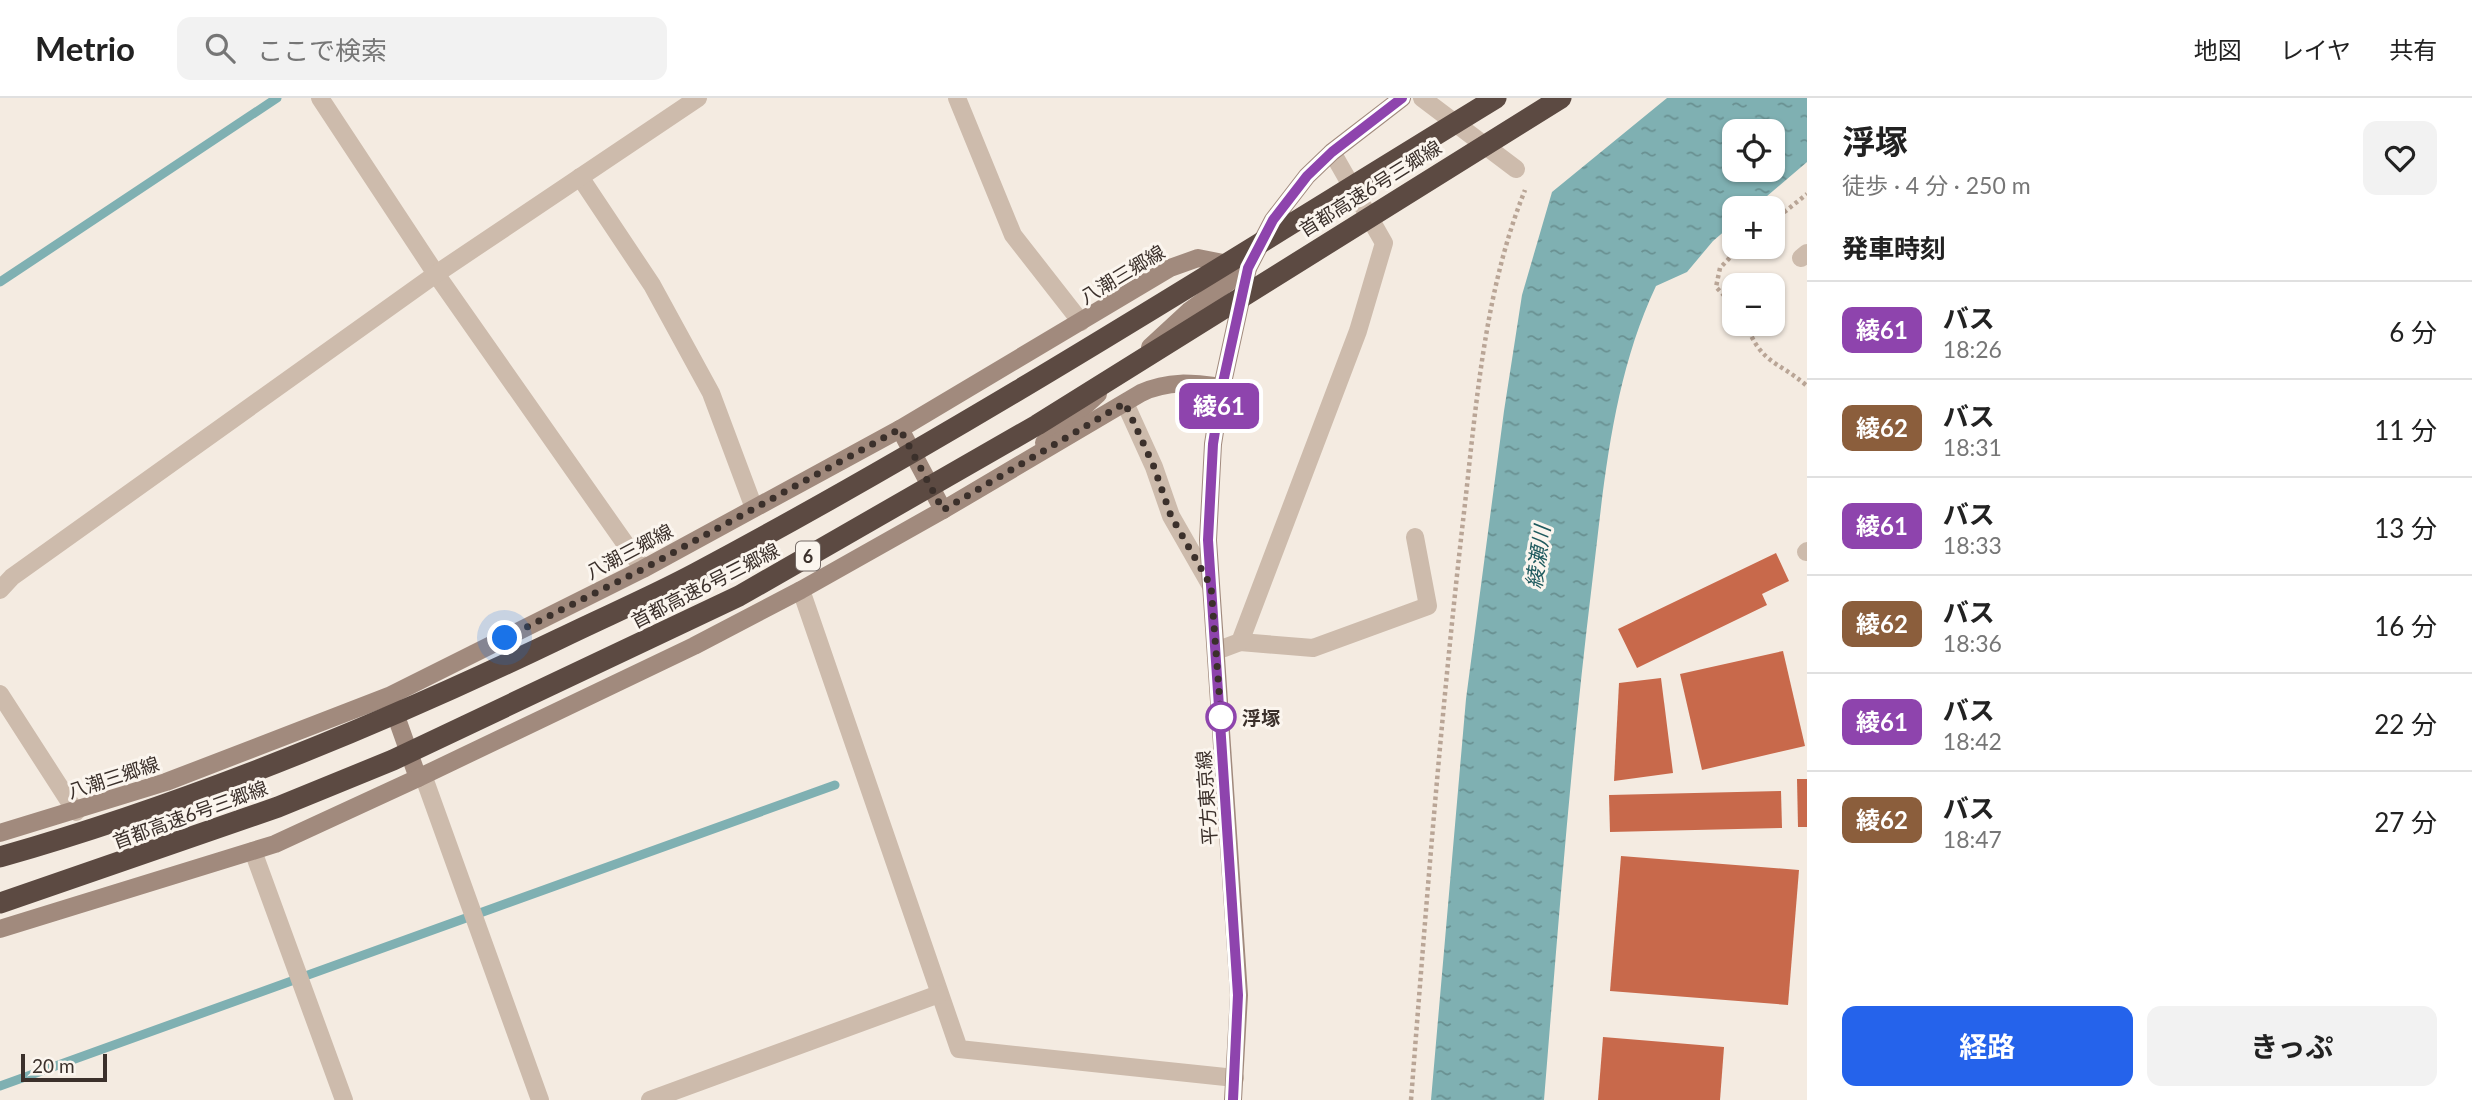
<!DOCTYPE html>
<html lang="ja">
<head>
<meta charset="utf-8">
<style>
  :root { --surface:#fff; --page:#f2f2f2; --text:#222; --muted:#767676; --line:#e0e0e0; --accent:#2563eb }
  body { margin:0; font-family:Lato,"Noto Sans JP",sans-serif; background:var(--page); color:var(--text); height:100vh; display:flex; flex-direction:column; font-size:26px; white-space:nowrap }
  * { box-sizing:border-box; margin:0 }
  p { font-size:23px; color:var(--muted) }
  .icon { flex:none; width:38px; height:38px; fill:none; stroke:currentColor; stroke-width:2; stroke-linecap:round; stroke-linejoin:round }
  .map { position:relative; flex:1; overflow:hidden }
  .details { display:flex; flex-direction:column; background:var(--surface); width:665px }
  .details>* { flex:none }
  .badge { padding:0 14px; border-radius:10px; font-size:24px; line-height:46px }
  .tools { position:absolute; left:1722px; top:21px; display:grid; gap:14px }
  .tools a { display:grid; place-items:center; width:63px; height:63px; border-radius:14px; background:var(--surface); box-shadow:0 2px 5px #0004; font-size:35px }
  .scale { position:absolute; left:21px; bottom:18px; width:86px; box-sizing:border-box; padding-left:7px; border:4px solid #3b302b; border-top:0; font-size:19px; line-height:24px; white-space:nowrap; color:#3b302b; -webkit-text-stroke:5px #fbf5ee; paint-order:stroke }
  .you { position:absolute; width:35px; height:35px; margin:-18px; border:5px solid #fff; border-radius:50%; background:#1a73e8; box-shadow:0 0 0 10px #1a73e833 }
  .map>.badge { position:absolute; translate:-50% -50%; box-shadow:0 0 0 4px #fff }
  h2 { padding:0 35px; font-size:26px; line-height:63px }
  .round { display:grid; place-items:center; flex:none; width:74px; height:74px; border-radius:14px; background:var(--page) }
  .headline { display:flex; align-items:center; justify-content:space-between; height:119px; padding:0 35px }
  h1 { font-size:33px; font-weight:700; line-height:52px }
  .action { display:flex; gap:14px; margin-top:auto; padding:14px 35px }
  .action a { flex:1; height:80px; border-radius:14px; background:var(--accent); color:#fff; font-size:28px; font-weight:700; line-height:80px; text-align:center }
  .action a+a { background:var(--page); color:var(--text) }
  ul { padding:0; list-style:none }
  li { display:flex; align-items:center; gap:21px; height:98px; padding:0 35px; border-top:2px solid var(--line) }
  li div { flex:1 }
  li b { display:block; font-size:26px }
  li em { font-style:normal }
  li .badge { min-width:77px; font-weight:700; text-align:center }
  header { display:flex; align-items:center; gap:42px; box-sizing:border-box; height:98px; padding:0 35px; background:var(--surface); border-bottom:2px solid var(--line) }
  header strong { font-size:33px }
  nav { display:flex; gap:38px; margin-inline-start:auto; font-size:24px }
  .search { width:490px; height:63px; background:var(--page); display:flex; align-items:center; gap:18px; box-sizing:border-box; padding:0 24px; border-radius:14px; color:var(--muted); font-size:26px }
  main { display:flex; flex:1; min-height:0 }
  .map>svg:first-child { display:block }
</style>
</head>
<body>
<header>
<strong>Metrio</strong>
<div class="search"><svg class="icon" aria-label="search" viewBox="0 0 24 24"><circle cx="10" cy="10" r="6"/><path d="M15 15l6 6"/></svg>ここで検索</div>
<nav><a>地図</a><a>レイヤ</a><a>共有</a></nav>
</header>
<main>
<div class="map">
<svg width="1807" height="1002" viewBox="0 0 1807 1002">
  <defs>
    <pattern id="water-ripples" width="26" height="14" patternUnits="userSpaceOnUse" patternTransform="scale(1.75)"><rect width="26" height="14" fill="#7fb0b2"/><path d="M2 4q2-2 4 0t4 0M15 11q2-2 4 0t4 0" fill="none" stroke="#699091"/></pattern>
  </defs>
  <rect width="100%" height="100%" fill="#f4ebe1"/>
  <path fill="url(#water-ripples)" fill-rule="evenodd" d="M 1667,0 L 1807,0 L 1807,64 L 1753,110 L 1734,110 L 1734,125 L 1713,143 L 1687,174 L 1656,188 C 1612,281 1604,386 1592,486 C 1571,658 1558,830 1544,1002 L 1431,1002 L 1466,601 L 1504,313 L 1522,197 L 1552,94 ZM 1734,33 L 1773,33 L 1773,72 L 1734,72 Z"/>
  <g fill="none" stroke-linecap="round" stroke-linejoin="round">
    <g stroke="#7fb0b2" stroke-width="9">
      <polyline points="0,184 277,0"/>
      <polyline points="0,988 835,687"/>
    </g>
  </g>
  <g fill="#c8694b">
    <polygon points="1776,455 1789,483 1762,496 1767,507 1637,570 1618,531"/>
    <polygon points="1783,553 1805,648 1702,672 1680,576"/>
    <polygon points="1661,580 1673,675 1614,683 1619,585"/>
    <polygon points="1797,681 1807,681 1807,729 1798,729"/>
    <polygon points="1781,693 1782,730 1610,734 1609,697"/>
    <polygon points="1621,758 1799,772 1788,907 1610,893"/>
    <polygon points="1603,939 1724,949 1720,1002 1598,1002"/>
  </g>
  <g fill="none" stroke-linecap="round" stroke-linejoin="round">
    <g stroke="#b9a596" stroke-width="4.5" stroke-dasharray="3.5 3.5" stroke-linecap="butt">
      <polyline points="1773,123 1807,96"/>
      <polyline points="1734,208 1716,189 1720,170 1740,149"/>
      <path d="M 1746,226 C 1762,267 1777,262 1807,288"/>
      <path d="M 1411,1002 C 1426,809 1441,616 1463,423 C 1476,312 1483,197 1525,92"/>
    </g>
    <g stroke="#cdbbac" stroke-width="18">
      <polyline points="1422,0 1516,71"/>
      <polyline points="580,79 652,187 711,295 754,410"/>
      <polyline points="1801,160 1807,155"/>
      <polyline points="1125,305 1154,369 1171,418 1211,488"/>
      <polyline points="1806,454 1807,453"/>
      <polyline points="1240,544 1313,550 1428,508 1415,439"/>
    </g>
    <g stroke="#cdbbac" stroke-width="18">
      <polyline points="320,0 436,176 643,471"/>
      <polyline points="957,0 1013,137 1081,224"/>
      <polyline points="0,492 12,479 436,176 698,0"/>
      <polyline points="801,492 959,951 1235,980"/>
      <polyline points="1216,553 1240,544 1358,233 1384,145 1332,54"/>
      <polyline points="0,596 76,714"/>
      <polyline points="423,677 540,1002"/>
      <polyline points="253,753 344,1002"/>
      <polyline points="650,1002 939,896"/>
    </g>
    <g stroke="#a18a7d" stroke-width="18">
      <polyline points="1150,249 1189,213 1248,170"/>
      <polyline points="900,331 943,412"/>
      <polyline points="1044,345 1098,296"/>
      <polyline points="391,604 418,680"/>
      <polyline points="0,735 166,684 389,598 643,471 900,331 1170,170 1198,160 1248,170"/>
      <path d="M 0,831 L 275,746 L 418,680 L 694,548 L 801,492 L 943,412 L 1141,295 C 1169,282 1192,285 1222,289"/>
      <polyline points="1233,1002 1239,897 1208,442 1213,346 1222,289 1248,170 1273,122 1307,78 1332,54 1402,0"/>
    </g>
    <g stroke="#5c4a42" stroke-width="21">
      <path d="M 0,759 C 193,704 378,628 559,541 C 604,519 651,499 696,475 C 970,329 1231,162 1496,0"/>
      <polyline points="0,805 278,709 393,662 739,498 1037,327 1561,0"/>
    </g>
  </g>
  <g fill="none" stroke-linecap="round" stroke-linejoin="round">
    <defs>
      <polyline id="line" points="1233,1002 1238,897 1208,442 1213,346 1222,289 1248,170 1273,122 1307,78 1332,54 1402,0"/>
    </defs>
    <use href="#line" stroke="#fff" stroke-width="16"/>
    <use href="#line" stroke="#8e44ad" stroke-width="10"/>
    <polyline stroke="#3b302b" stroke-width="7" stroke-dasharray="0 12.6" points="505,540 643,471 900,331 943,412 1125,305 1154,369 1171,418 1211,488 1221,619"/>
  </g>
  <circle fill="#fff" stroke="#8e44ad" stroke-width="3.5" cx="1221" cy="619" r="14"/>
  <g text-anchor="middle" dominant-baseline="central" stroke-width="6" stroke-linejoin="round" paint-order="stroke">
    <rect fill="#fbf5ee" stroke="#756b66" stroke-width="2" x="796" y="443.5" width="24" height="29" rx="5"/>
    <g font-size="18" font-weight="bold" fill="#3b302b">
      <text x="808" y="458">6</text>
    </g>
    <g font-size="19" fill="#3b302b" stroke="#fbf5ee">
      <text transform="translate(1370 90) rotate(-32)">首都高速6号三郷線</text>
      <text transform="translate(1122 176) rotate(-31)">八潮三郷線</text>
      <text transform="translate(629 453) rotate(-28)">八潮三郷線</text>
      <text transform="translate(705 487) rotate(-27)">首都高速6号三郷線</text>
      <text transform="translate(113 679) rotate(-18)">八潮三郷線</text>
      <text transform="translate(1206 700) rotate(-94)">平方東京線</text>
      <text transform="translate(190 716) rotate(-20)">首都高速6号三郷線</text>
    </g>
    <g font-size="19" font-weight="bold" fill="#3b302b" stroke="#fbf5ee" text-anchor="start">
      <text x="1242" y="619">浮塚</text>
    </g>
    <g font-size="21" font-style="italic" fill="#1f5a5e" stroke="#fbf5ee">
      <text transform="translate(1537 459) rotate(-82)">綾瀬川</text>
    </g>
  </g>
</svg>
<div class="tools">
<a><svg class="icon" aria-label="locate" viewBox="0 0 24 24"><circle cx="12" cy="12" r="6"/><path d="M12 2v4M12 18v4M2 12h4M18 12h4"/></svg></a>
<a>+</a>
<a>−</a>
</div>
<div class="scale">20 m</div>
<div class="you" style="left:505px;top:540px"></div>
<b class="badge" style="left:1219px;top:308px;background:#8e44ad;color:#fff">綾61</b>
</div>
<section class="details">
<div class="headline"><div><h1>浮塚</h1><p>徒歩 · 4 分 · 250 m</p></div><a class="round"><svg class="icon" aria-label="heart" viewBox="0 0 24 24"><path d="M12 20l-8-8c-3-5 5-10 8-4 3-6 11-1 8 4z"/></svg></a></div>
<h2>発車時刻</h2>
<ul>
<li><span class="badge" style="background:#8e44ad;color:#fff">綾61</span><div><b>バス</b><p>18:26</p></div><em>6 分</em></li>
<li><span class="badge" style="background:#8b5e3c;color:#fff">綾62</span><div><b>バス</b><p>18:31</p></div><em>11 分</em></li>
<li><span class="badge" style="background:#8e44ad;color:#fff">綾61</span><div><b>バス</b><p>18:33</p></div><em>13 分</em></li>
<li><span class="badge" style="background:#8b5e3c;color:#fff">綾62</span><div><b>バス</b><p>18:36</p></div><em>16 分</em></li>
<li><span class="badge" style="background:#8e44ad;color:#fff">綾61</span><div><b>バス</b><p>18:42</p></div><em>22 分</em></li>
<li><span class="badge" style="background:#8b5e3c;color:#fff">綾62</span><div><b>バス</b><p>18:47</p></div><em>27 分</em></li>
</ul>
<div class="action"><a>経路</a><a>きっぷ</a></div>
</section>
</main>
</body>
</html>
